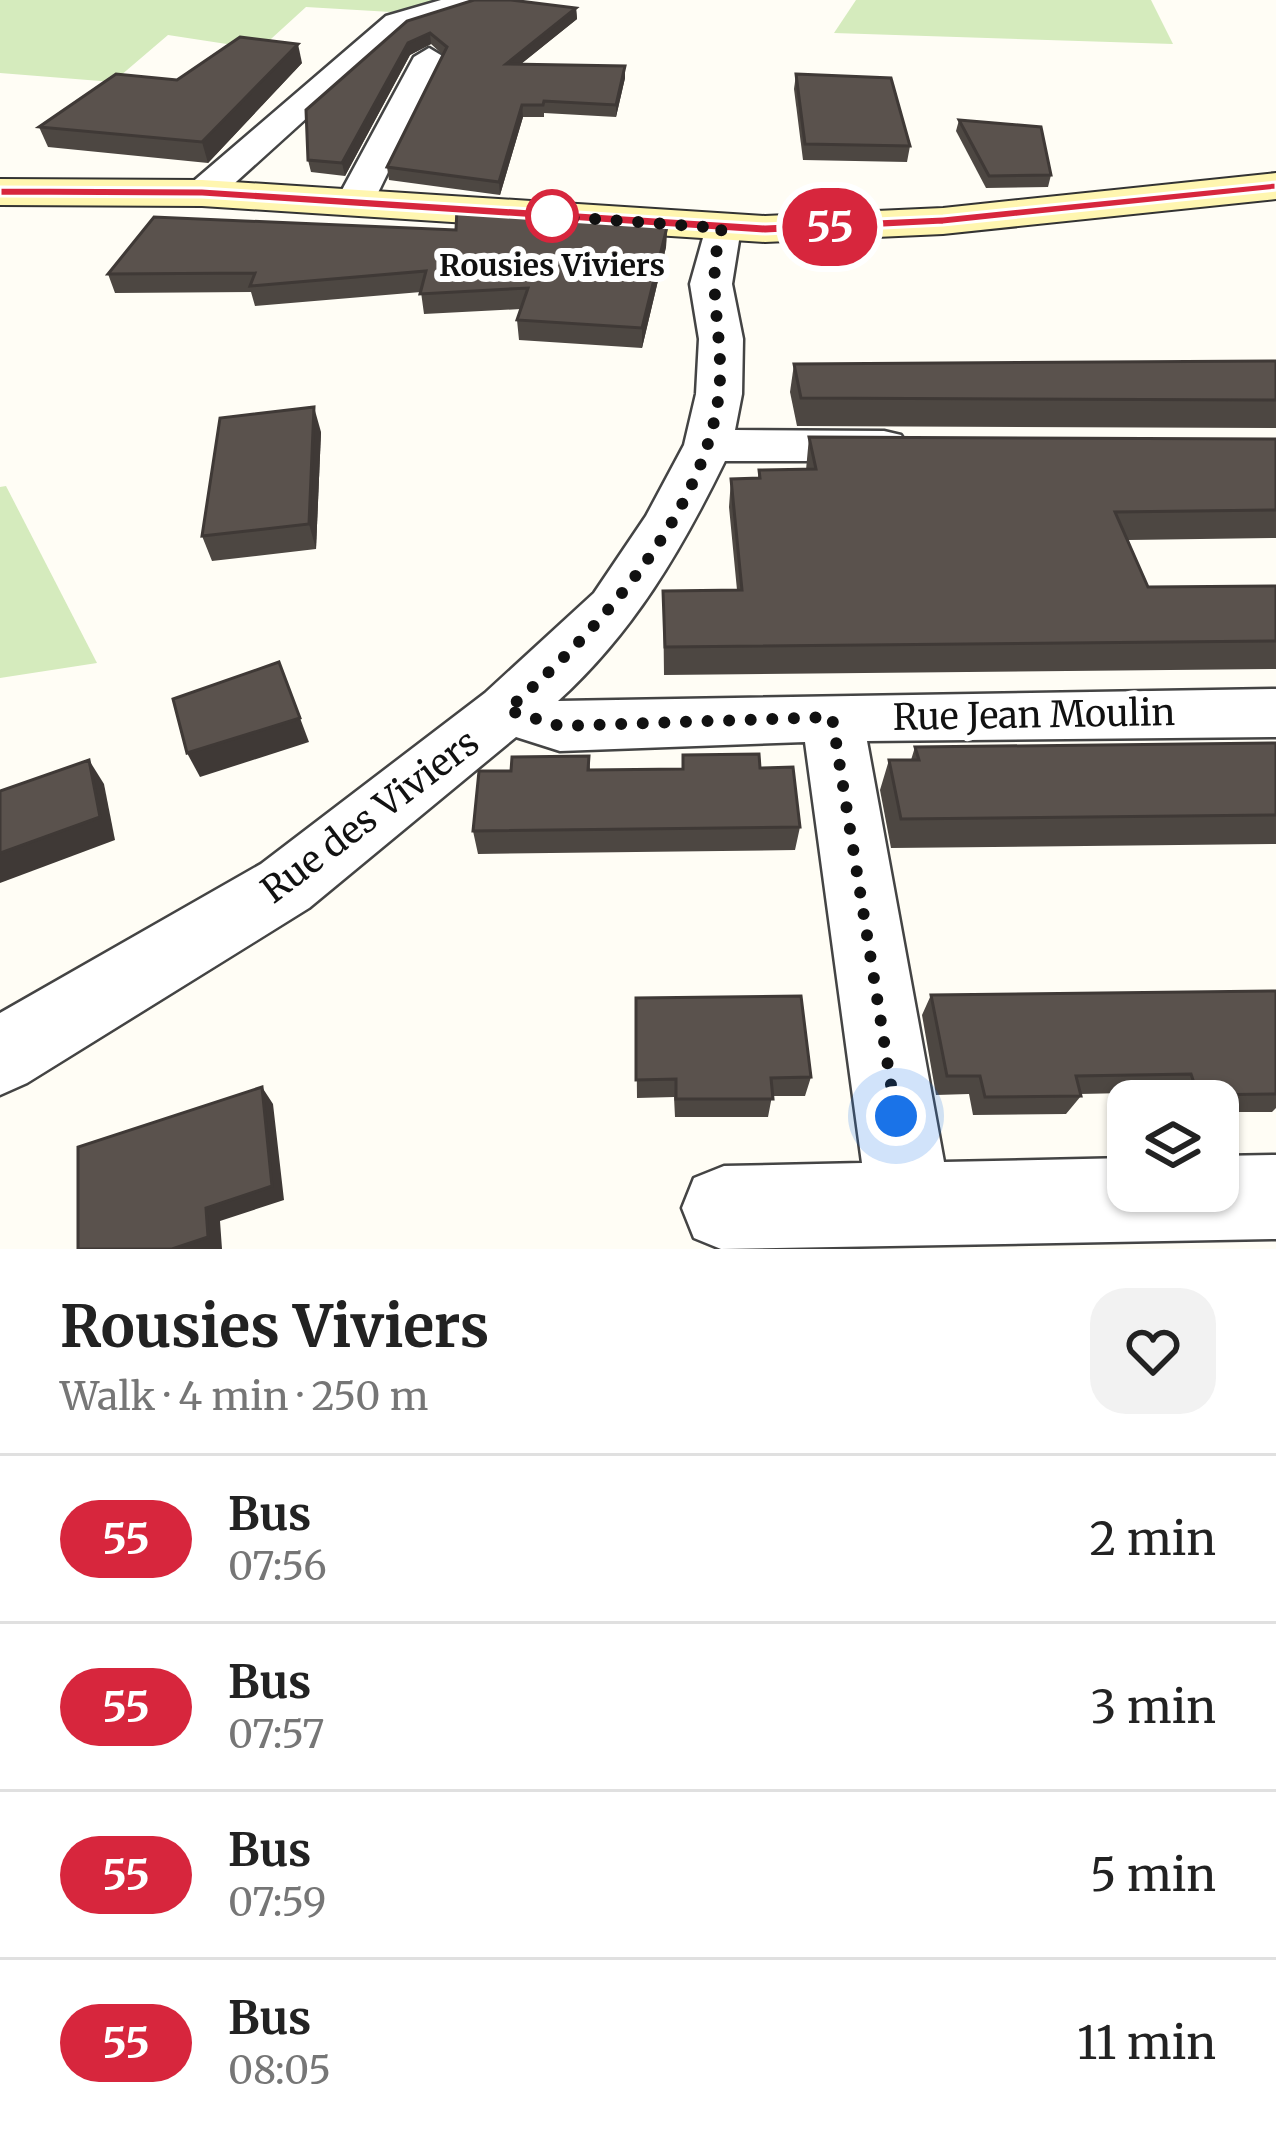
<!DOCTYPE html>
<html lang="en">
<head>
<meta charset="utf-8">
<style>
  :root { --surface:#fff; --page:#f2f2f2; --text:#222; --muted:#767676; --line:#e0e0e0 }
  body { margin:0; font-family:Merriweather,serif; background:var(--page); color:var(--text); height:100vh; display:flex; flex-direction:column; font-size:45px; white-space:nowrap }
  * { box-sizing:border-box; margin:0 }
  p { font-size:39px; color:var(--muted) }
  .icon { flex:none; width:66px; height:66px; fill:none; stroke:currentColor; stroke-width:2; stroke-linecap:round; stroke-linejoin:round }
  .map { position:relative; height:1249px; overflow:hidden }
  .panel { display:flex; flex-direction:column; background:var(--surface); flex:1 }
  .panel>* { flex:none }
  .badge { padding:0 24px; border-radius:39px; font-size:42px; line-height:78px }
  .buttons { position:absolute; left:1107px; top:1080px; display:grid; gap:24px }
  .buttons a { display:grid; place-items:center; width:132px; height:132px; border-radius:24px; background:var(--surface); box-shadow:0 3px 9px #0004; font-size:60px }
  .you { position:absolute; width:60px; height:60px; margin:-30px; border:9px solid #fff; border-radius:50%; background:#1a73e8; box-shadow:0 0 0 18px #1a73e833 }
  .map>.badge { position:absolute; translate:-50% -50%; box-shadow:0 0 0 6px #fff }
  .round { display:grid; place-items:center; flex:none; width:126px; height:126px; border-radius:36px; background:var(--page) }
  .headline { display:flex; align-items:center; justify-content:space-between; height:204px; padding:0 60px }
  h1 { font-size:57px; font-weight:700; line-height:90px }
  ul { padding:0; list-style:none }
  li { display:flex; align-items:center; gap:36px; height:168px; padding:0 60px; border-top:3px solid var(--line) }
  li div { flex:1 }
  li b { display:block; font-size:45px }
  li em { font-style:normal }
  li .badge { min-width:132px; font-weight:700; text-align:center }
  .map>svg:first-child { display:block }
</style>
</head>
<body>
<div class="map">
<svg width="1276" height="1249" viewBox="0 0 1276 1249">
  <rect width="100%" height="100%" fill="#fffdf5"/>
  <g fill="#d5ebbd">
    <polygon points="0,0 445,0 391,12 306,7 260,49 168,35 113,82 0,73"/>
    <polygon points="856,0 1151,0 1173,44 834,33"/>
    <polygon points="6,486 97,663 0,678 0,487"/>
  </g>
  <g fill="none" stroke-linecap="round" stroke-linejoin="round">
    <defs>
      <g id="street">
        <polygon points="441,0 485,0 481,6 406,28 215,201 189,201 184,193 189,185 386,16"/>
        <polygon points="429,48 444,57 373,203 367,211 341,211 335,203 414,57"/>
        <path d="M 722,216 L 736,220 L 741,228 L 732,284 L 743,339 L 742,394 L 735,430 L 884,431 L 901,435 L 908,446 L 901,457 L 884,461 L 725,461 C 681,551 633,633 558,701 L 1276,689 L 1276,737 L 867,741 L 944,1162 L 1128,1158 L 1128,1191 L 1218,1191 L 1218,1156 L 1276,1155 L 1276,1239 L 721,1249 L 694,1238 L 682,1208 L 694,1178 L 724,1166 L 862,1163 L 805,742 L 560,751 L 516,737 L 309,908 L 27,1083 L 0,1095 L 0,1013 L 261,864 L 485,693 L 594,593 L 646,516 L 684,445 L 696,394 L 699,339 L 690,284 L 708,220 Z"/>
      </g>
      <polygon id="secondary" points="1276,173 1276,199 943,234 765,242 202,206 0,205 0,179 202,180 765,216 943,208"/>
    </defs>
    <use href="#street" stroke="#444" stroke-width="5"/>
    <use href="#secondary" stroke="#333" stroke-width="4"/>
    <use href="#street" fill="#fff" fill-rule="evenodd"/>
    <use href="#secondary" fill="#fff6b0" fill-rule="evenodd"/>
  </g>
  <g fill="#4d4742">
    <polygon points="576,8 577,19 521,64 625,78 616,117 544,113 544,117 523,117 500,195 389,180 387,167 443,55 431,44 410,55 345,176 311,172 308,160 407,21"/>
    <polygon points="302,63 208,163 48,147 39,127 177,80"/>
    <polygon points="796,74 910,146 907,162 803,160 794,89"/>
    <polygon points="959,120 1051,175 1048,187 986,188 956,131"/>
    <polygon points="667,227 666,247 642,348 519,340 517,320 521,309 424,314 421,292 255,306 251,292 115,293 108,274 456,230"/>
    <polygon points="1276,361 1276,428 797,426 790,392 794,364"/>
    <polygon points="321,432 316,549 212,561 202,536"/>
    <polygon points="809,437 1276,439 1276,538 1128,540 1148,587 1276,586 1276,669 664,675 663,591 737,590 729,507 731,479 758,478 759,470 806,470"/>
    <polygon points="1276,743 1276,844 891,848 880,790 889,760 911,760 915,747"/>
    <polygon points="589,756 590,770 760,768 800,827 795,850 478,854 473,831 511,771"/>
    <polygon points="931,995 1276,1094 1276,1108 1272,1112 1218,1112 1218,1101 1175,1101 1172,1092 1080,1094 1081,1096 1066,1114 973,1115 969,1094 936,1095 922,1015"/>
    <polygon points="636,998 811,1077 805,1096 772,1096 768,1117 675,1117 674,1097 637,1098"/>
  </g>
  <g fill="#3f3936">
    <polygon points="576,8 577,19 507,75 506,64"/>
    <polygon points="430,33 431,44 410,55 345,176 342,163 408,43"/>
    <polygon points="298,44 302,63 208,163 202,142"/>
    <polygon points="625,66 625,78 616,117 616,105"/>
    <polygon points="522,105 523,117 500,195 499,182"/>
    <polygon points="667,227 666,247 642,348 642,328"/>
    <polygon points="314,407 321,432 316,549 309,524"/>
    <polygon points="300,718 309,742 200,777 187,753"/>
    <polygon points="89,760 104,784 115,840 0,883 0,853"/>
    <polygon points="262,1087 273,1104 284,1200 220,1221 222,1249 172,1249 206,1208"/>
  </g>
  <g fill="#5a524d" stroke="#3f3936" stroke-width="3">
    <polygon points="474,0 511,0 576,8 506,64 625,66 616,105 544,101 543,105 522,105 499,182 387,167 447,47 430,33 408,43 342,163 308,160 306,110 407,21"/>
    <polygon points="240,37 298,44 202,142 39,127 116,74 177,80"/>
    <polygon points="796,74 891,78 910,146 805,144"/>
    <polygon points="959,120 1041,127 1051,175 989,176"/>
    <polygon points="457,208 667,227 642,328 517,320 528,288 420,294 426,271 250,286 255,273 108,274 154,217 456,230"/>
    <polygon points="1276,361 1276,400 801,398 794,364"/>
    <polygon points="314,407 309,524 202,536 220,418"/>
    <polygon points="809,437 1276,439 1276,510 1115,512 1148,587 1276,586 1276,641 665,647 663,591 742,590 731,479 760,478 759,470 816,469"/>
    <polygon points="279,662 300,718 187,753 173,699"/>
    <polygon points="1276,743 1276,815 901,819 889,760 919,760 915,747"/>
    <polygon points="759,754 760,768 793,767 800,827 473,831 479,771 511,771 512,757 589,756 588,770 683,769 683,755"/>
    <polygon points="89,760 100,817 0,853 0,791"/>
    <polygon points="1276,991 1276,1094 1198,1095 1191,1074 1076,1076 1081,1096 985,1097 980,1076 947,1076 931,995"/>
    <polygon points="801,996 811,1077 771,1078 773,1099 676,1099 676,1079 636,1080 636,998"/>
    <polygon points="262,1087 272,1186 206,1208 208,1237 172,1249 78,1249 78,1147"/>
  </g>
  <polygon fill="#d7263d" stroke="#fff" stroke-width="3" points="1276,182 1276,190 943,225 765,234 202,197 0,196 0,187 202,188 765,224 943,216"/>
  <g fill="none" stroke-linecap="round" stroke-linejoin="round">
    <path stroke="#111" stroke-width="12" stroke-dasharray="0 21.6" d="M 552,216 L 722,228 C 704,284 725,336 719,393 C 705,515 596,633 507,710 L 560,726 L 832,717 L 896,1116"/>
  </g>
  <circle fill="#fff" stroke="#d7263d" stroke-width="6" cx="552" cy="216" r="24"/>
  <g text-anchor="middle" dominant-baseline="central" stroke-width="12" stroke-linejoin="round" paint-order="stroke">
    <g font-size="30" font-weight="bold" fill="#111" stroke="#fff">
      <text x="552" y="265">Rousies Viviers</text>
    </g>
    <g font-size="36" fill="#111" stroke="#fff">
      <text transform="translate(1034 715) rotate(-1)">Rue Jean Moulin</text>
      <text transform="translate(370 816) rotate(-37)">Rue des Viviers</text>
    </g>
  </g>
</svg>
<div class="buttons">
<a><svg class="icon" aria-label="layers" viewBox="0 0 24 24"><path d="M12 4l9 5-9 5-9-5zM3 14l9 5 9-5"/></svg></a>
</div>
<div class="you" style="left:896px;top:1116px"></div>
<b class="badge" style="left:830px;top:227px;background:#d7263d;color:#fff">55</b>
</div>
<section class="panel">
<div class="headline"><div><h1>Rousies Viviers</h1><p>Walk · 4 min · 250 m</p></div><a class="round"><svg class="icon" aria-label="heart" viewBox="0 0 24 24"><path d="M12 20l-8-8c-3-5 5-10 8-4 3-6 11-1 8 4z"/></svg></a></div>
<ul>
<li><span class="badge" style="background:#d7263d;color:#fff">55</span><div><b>Bus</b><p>07:56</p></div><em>2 min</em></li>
<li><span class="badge" style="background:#d7263d;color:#fff">55</span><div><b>Bus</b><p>07:57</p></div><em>3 min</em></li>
<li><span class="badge" style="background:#d7263d;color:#fff">55</span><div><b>Bus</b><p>07:59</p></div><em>5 min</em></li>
<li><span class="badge" style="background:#d7263d;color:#fff">55</span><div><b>Bus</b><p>08:05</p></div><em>11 min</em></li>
</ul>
</section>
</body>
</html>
